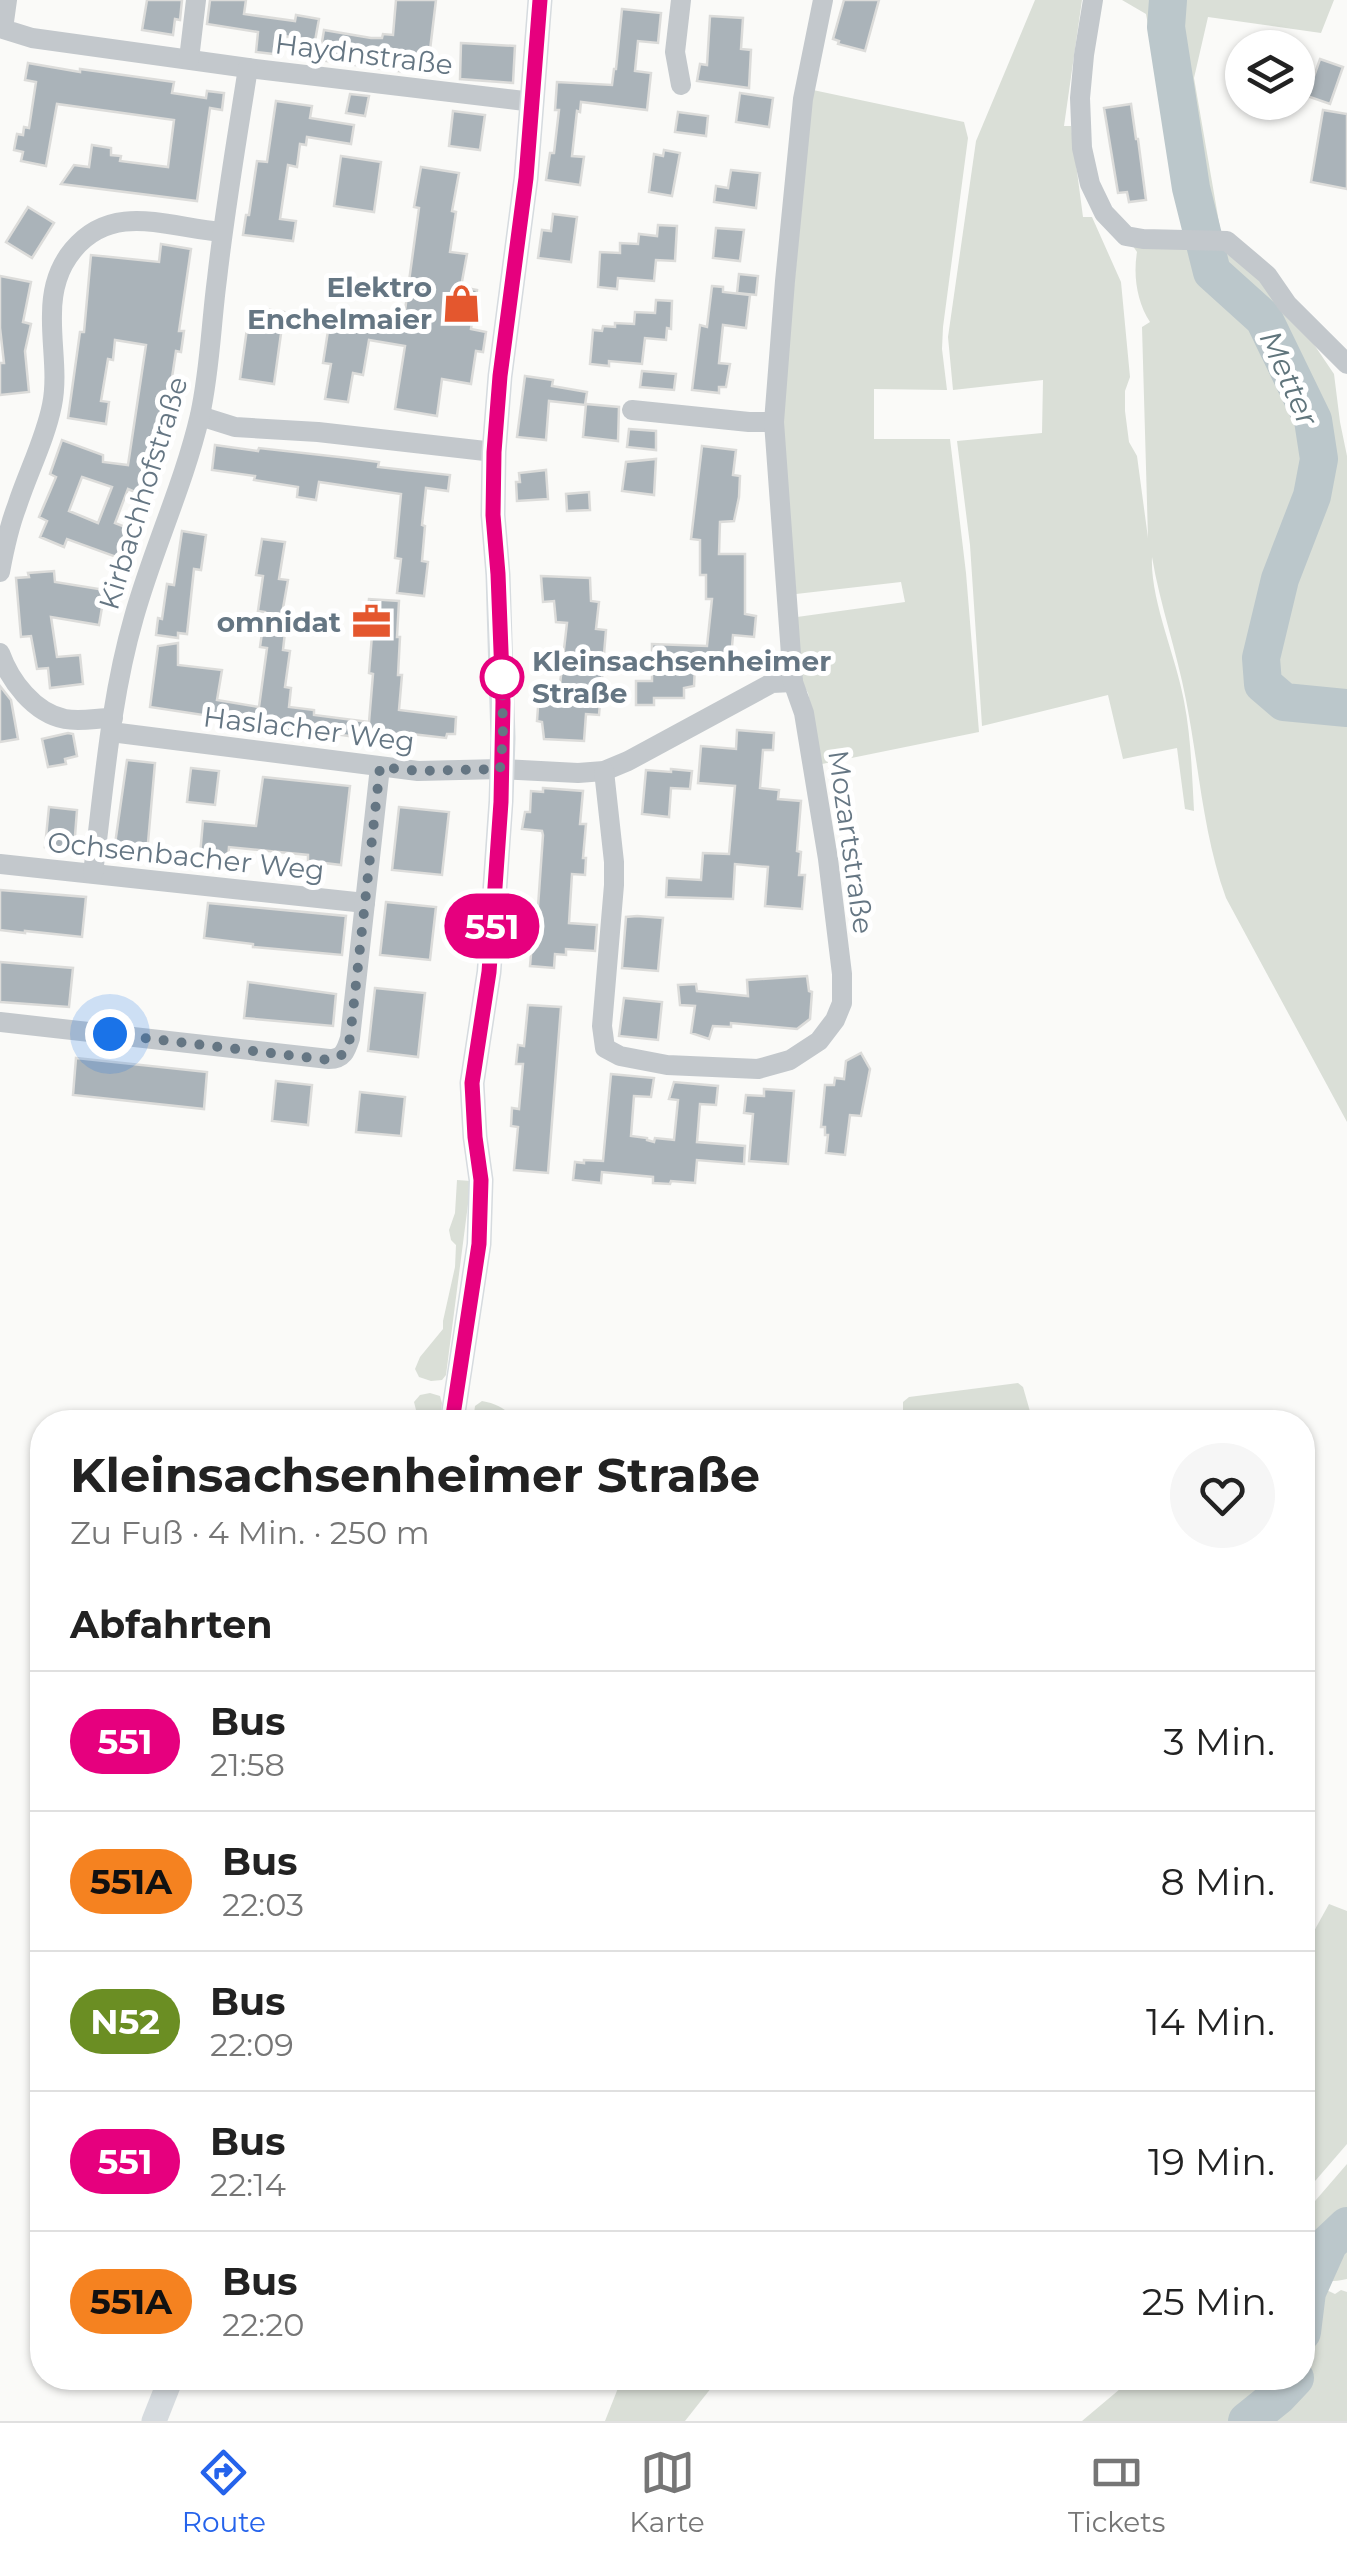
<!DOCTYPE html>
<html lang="de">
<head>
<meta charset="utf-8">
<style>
  :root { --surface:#fff; --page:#f6f6f6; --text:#222; --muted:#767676; --line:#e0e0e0; --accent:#2563eb }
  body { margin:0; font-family:Montserrat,sans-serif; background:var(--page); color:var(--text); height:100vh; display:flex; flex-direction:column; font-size:38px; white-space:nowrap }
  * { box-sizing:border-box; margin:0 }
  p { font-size:32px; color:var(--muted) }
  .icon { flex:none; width:55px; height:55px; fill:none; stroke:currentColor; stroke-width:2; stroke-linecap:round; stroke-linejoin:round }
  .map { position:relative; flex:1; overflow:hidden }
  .details { position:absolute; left:30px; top:1410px; width:1285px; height:980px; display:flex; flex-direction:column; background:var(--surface); border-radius:40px; box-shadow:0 2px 8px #0004 }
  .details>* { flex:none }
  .badge { padding:0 20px; border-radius:32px; font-size:35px; line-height:65px }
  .buttons { position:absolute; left:1225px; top:30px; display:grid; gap:20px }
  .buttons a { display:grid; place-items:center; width:90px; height:90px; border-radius:50%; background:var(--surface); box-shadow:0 2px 8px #0004; font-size:50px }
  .you { position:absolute; width:50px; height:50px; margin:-25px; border:8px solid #fff; border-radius:50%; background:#1a73e8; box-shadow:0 0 0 15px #1a73e833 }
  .map>.badge { position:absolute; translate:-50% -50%; box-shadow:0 0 0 5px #fff }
  h2 { padding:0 40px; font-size:38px; line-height:90px }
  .round { display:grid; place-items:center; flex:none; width:105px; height:105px; border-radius:52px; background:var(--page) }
  .overview { display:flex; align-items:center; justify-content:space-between; height:170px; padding:0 40px }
  h1 { font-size:48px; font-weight:700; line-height:75px }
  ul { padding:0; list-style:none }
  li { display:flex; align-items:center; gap:30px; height:140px; padding:0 40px; border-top:2px solid var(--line) }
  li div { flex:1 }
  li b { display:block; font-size:38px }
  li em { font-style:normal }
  li .badge { min-width:110px; font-weight:700; text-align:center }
  .tabs { display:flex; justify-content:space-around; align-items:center; height:140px; border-top:2px solid var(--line); background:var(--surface); font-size:28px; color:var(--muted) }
  .tabs a { display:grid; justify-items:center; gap:5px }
  .tabs .selected { color:var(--accent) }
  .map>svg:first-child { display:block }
</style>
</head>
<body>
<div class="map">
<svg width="1347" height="2421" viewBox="0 0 1347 2421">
  <rect width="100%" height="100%" fill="#fafaf8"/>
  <g fill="#dadfd7">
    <path d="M 1035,0 L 1082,0 L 1064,126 L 1071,126 L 1083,217 L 1092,217 L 1121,282 L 1130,377 L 1125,391 L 1125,411 L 1129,442 L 1137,456 L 1148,538 L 1142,327 L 1150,322 C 1137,302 1133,276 1137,252 L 1126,236 L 1227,241 L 1267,275 L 1334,374 L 1340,422 L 1347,456 L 1347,1122 L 1226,898 C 1203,834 1199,766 1186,700 C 1177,652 1160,605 1152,557 C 1150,600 1176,656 1184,701 C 1191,737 1192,774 1194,811 L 1185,809 L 1177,748 L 1123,759 L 1108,695 L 982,726 L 970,545 L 957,441 L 1042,433 L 1043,380 L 953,390 L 948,337 L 976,141 Z"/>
    <polygon points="1122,0 1334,0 1321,33 1208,17 1194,78 1220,228 1186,232 1146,14"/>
    <polygon points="813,90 964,122 968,138 943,327 942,349 947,390 874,389 874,439 950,439 966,573 979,732 822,764 808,693 798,676 797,617 905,602 901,582 796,594 784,441 784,388"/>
    <polygon points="457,1180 471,1181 446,1375 442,1380 431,1381 419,1377 415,1369 420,1357 443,1329 443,1321 455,1267 456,1245 451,1240 449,1230 455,1213"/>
    <polygon points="1018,1383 1023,1387 1033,1422 903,1422 903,1402 909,1397"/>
    <polygon points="430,1393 440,1396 442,1403 440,1422 419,1422 414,1402 420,1395"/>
    <path d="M 482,1401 C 498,1404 507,1409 515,1422 L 473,1422 L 475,1406 Z"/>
    <polygon points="1329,1904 1347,1911 1347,2144 1303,2195 1303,1951"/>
    <path d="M 1347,2164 L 1347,2279 C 1292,2291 1302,2252 1303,2215 Z"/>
    <polygon points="1303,2279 1335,2294 1341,2290 1347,2292 1347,2421 1082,2421 1133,2378 1302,2378"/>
    <polygon points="622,2378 719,2378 685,2421 605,2421"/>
  </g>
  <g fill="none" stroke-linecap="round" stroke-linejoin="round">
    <g stroke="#bbc7cb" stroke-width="38">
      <polyline points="1168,0 1166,27 1191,188 1212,272 1264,319 1313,420 1319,459 1312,496 1280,579 1261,658 1263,684 1284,702 1347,708"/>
      <polyline points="1302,2332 1307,2292 1329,2243 1347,2226"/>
      <polyline points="1247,2421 1278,2396 1295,2378"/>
    </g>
  </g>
  <g fill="#aab3b9" stroke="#dcdcda" stroke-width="2.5" fill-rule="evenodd">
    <polygon points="147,0 182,0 180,20 175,19 173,35 142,30"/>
    <polygon points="210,0 246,0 244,14 295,21 296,15 319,19 315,41 284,36 282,55 256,52 258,32 207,24"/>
    <polygon points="396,0 436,0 427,75 319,60 324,30 371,38 382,38 383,34 393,35"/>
    <polygon points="844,0 879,0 865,51 838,44 839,41 833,39"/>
    <polygon points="622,9 661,13 658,43 638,41 635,71 651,73 647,110 581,102 580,112 577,111 572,156 584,157 580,185 546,180 550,153 554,153 559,110 555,110 557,82 612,85 614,69 616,69"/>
    <polygon points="710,16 743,18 741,49 751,50 749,88 697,81 700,64 707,65"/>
    <polygon points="461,43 515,46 513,83 460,79"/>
    <polygon points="1320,59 1343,67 1330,104 1307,96"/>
    <polygon points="28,63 80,72 80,69 174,82 172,93 206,98 207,91 224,93 222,110 210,108 197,201 61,184 74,165 89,167 92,145 111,148 111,155 121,156 120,161 168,167 174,120 57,104 46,166 21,161 23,152 14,150 17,134 23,135 24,127 29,128 36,82 25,80"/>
    <polygon points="740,93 773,98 769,127 736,122"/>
    <polygon points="350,94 369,96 365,116 346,113"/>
    <polygon points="276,101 312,106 310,118 354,125 351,144 307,137 306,145 300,144 297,167 288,165 280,219 296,221 293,241 243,235 246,215 249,215 257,161 267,162"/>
    <polygon points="1131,104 1136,139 1138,139 1146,200 1129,202 1127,192 1118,193 1104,108"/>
    <polygon points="1323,110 1347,114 1347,189 1311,182"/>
    <polygon points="453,111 485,115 480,150 449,146"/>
    <polygon points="678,112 708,116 706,136 675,132"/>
    <polygon points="664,150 680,153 672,196 649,192 654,154 663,156"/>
    <polygon points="341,156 381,162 374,212 334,206"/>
    <polygon points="421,167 459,173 452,211 456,212 450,252 467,254 461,287 477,290 471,329 486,332 483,352 476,351 471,384 442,379 437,416 395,409 405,346 369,340 363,375 353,373 348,402 325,399 331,364 323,363 330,318 391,327 393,317 404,318 419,208 414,207"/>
    <polygon points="731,170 760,173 756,208 714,202 716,186 728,188"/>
    <polygon points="28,207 54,223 32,258 6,242"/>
    <polygon points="553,214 577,217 571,262 538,258 542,230 551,231"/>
    <polygon points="658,225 677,226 675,261 656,260 654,281 618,278 617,289 598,287 600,252 620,253 620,243 638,244 639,234 657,236"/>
    <polygon points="716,228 744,230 740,261 713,258"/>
    <path d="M 161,244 L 191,249 L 179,331 L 184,331 L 181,352 L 176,351 L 162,444 L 160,444 L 142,495 L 128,489 L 115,523 L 130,529 L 119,558 L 67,539 L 64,547 L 40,537 L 47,521 L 39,517 L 56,477 L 50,474 L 62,440 L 103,455 L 103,462 L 128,465 L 146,345 L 115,340 L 113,360 L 108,359 L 101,401 L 109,402 L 106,424 L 68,418 L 80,332 L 84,332 L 91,255 L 159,262 ZM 82,477 L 112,487 L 98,523 L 69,511 Z"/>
    <polygon points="739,274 758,276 756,295 737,293"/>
    <polygon points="0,276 31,282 23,322 31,324 25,351 29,392 0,395 0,363 4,363 0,328"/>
    <polygon points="712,286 723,287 723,292 750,295 746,328 723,325 719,363 730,364 726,387 719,387 719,393 692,390 700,325 707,327"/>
    <polygon points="656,300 672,301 671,329 667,328 666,340 645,338 642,364 609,361 609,366 590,364 593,330 602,331 603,326 615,327 615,323 634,324 635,312 655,313"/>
    <polygon points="250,307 284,312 274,384 240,379"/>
    <polygon points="642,371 676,374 674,390 640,387"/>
    <polygon points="525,376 553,380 552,386 587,392 585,405 549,401 546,440 517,437"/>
    <polygon points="586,404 619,407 618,441 583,437"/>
    <polygon points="629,429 656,431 656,450 627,447"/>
    <polygon points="215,445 258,451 259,448 348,458 379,462 378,467 450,475 448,491 426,488 422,525 425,526 422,561 428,562 424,596 397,593 401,559 395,558 401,494 319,482 316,500 297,497 298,487 254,480 255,476 212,470"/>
    <polygon points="702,446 736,450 733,475 740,476 739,497 734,521 720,522 719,554 745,554 745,614 756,616 754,637 733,635 730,670 695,666 694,686 684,688 684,698 654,698 654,705 636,705 636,681 652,681 652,644 707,646 712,599 706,599 706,575 700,575 700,540 691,539"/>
    <polygon points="656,459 654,495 622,491 626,462"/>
    <polygon points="546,470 548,499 517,501 516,482 520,482 519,473"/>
    <polygon points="589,492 590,510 567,511 566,494"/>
    <polygon points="182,531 206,535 201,570 194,569 187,634 178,633 178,638 156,635 158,618 162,619 167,584 174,585"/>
    <polygon points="262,539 285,542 279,579 288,580 282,614 287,615 283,650 290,651 285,687 291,688 289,707 314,710 314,715 369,722 373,674 369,673 372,635 366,635 369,599 399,601 397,637 400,637 398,675 402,675 399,710 456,717 455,734 447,734 446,738 402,733 401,743 312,731 311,736 262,729 263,724 150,707 158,646 178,643 178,665 222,670 217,700 259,707 267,648 260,647 265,612 258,611 263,576 256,575"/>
    <polygon points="54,571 55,582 105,590 99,625 51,617 57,657 80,655 83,684 50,688 48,668 37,669 31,636 21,637 16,578 29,577 28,573"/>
    <polygon points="541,576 590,578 591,601 599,602 596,629 606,630 599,715 586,714 584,741 544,739 542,722 537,721 539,694 559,693 567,623 556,622 554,601 543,602"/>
    <polygon points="0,686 11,700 18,739 0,742"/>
    <polygon points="737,730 774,733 773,750 763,750 760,788 779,790 778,799 801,801 797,851 801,852 799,875 805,875 802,909 765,906 768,867 735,864 733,899 666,897 667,878 701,880 703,853 729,854 735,786 698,783 701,746 736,749"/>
    <polygon points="68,733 73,734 77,756 65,759 66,764 48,767 42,739"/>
    <polygon points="127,760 155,763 147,854 114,851"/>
    <polygon points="191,768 219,771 215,805 187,802"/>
    <polygon points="671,769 692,771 690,789 671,788 669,817 642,814 646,770 671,772"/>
    <polygon points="263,777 350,786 341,865 308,861 308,855 229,847 228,858 200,855 203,821 256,826"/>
    <polygon points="543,788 583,791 580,824 586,824 583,858 586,858 585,875 572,874 569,923 597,925 595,951 566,949 566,955 555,954 554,968 530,966 534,920 537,921 543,835 542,831 522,829 525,812 530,812 531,791 543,792"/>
    <polygon points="49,807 77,810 74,849 45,847"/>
    <polygon points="399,807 449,812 442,875 392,870"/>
    <polygon points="0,890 86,897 82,937 25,931 25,933 0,930"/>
    <polygon points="386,902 436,907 430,960 380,955"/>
    <polygon points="208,903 346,916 342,955 253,947 253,944 204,938"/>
    <polygon points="637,916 663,918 658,971 622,968 626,917"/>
    <polygon points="0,962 73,968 69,1007 0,1002"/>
    <polygon points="807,976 809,991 812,992 810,1019 797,1029 731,1023 731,1027 713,1026 709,1039 691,1033 695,1006 680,1005 678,985 696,984 697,991 748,996 747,980"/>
    <polygon points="248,982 336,994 333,1026 244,1018"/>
    <polygon points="375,988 425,993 418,1057 368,1051"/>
    <polygon points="624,998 662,1002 658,1040 619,1036"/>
    <polygon points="528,1005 561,1007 548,1173 514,1170 518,1127 511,1126 512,1108 519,1109 523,1064 516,1064 518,1045 524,1046"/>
    <polygon points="861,1053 870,1069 861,1116 850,1115 845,1155 826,1153 828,1135 825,1135 825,1127 821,1127 825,1085 834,1085 835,1078 844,1079 846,1061"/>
    <polygon points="76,1058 207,1072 204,1109 73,1095"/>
    <polygon points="611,1074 654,1078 651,1097 634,1096 631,1136 647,1138 647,1140 654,1142 655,1138 674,1140 678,1100 669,1099 674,1082 718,1086 716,1105 700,1104 697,1142 745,1146 744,1164 697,1160 695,1183 671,1181 670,1184 653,1183 653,1177 602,1172 601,1183 573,1180 575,1162 584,1163 584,1160 603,1161"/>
    <polygon points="276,1081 312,1085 308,1125 272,1121"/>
    <polygon points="764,1089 794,1091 788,1164 749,1161 753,1114 744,1113 746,1095 764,1096"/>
    <polygon points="360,1092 405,1097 401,1136 356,1132"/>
  </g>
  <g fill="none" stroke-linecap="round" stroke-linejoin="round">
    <g stroke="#c3c8cc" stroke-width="20">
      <polyline points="7,0 3,29 32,38 248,68 533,102"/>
      <polyline points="681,0 675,52 681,85"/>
      <polyline points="1093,0 1084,55 1080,98 1082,148 1090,184 1104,213 1126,236 1143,239 1227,241 1267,275 1287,304 1347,364"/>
      <polyline points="189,59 196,0"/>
      <polyline points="632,410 749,422 774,422"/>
      <polyline points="200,416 235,427 318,432 494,452"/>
      <path d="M 0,572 C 4,550 9,527 17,506 C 28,472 45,440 52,405 C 58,375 51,344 52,314 C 52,290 58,268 73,250 C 113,201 169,228 222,232"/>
      <path d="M 0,653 C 10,681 34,713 65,719 C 81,722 97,718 113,718"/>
      <polyline points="111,732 418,771 501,769 578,773 604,771 628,761 772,683 793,682"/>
      <polyline points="604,771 614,862 614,885 602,1026 605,1048 620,1056 667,1065 758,1069 790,1060 819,1041 835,1020 842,1003 842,974 828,859 804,713 793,682 774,422 785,281 803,99 823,0"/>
      <polyline points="0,864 365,903"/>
      <path d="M 93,873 C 104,788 110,700 134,617 C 153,549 184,484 200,415 C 210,370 211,324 217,279 C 225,208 237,138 248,68"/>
      <path d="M 0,1022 L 329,1059 C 343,1059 346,1051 350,1038 L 380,767"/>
    </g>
    <g stroke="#d6dbdf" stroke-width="25">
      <polyline points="452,1422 479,1244 481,1180 475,1137 472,1083 489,972 501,801 503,738 498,575 493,515 494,452 500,376 526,178 540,0"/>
      <polyline points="154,2421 171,2378"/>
    </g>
  </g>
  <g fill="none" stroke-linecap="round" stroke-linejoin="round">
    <defs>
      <polyline id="line" points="452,1422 479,1244 481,1180 475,1137 472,1083 489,972 501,802 503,702 498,574 493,515 494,452 500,376 526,178 540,0"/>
    </defs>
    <use href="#line" stroke="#fff" stroke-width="22"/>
    <use href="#line" stroke="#e6007e" stroke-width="15"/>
    <path stroke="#657683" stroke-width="10" stroke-dasharray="0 18" d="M 110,1034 L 329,1060 C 343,1058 346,1051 350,1038 L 380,767 L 418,771 L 500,769 L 503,738 L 502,671 L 502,677"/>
  </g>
  <defs>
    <symbol id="shop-bare" viewBox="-9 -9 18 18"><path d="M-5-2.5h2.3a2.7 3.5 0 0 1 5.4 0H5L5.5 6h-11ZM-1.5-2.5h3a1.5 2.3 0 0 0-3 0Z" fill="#e4572e" stroke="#fff" stroke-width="2.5" paint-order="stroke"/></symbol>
    <symbol id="office-bare" viewBox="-9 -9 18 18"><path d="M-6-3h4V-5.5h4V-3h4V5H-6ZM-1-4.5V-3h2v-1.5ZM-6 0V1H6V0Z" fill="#e4572e" stroke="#fff" stroke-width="2.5" paint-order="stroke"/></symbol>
  </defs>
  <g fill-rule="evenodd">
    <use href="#shop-bare" x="434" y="276" width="55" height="55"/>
    <use href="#office-bare" x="344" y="594" width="55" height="55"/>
  </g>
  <circle fill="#fff" stroke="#e6007e" stroke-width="5" cx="502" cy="677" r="20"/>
  <g text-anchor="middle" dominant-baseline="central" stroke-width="10" stroke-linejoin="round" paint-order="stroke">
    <g font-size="28" fill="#657683" stroke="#fff">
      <text transform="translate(364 54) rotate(7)">Haydnstraße</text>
      <text transform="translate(143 493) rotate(-73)">Kirbachhofstraße</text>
      <text transform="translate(309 729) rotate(7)">Haslacher Weg</text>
      <text transform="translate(851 842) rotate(82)">Mozartstraße</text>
      <text transform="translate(186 856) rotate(6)">Ochsenbacher Weg</text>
    </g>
    <g font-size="28" font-weight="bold" fill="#657683" stroke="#fff" text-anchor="end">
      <text x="432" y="287">Elektro<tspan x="432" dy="32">Enchelmaier</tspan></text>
      <text x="341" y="622">omnidat</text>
    </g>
    <g font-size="28" font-weight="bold" fill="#657683" stroke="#fff" text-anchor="start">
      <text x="532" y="661">Kleinsachsenheimer<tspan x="532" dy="32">Straße</tspan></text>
    </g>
    <g font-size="30" font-style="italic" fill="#60757c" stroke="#fff">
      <text transform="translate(1289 378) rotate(66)">Metter</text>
    </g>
  </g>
</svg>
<div class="buttons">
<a><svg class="icon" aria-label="layers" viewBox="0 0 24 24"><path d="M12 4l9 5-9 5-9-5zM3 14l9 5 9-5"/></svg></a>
</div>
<div class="you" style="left:110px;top:1034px"></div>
<b class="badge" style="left:492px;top:926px;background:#e6007e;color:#fff">551</b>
<section class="details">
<div class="overview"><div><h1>Kleinsachsenheimer Straße</h1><p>Zu Fuß · 4 Min. · 250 m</p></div><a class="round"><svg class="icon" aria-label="heart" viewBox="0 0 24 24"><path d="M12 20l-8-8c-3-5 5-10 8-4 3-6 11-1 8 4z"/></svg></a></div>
<h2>Abfahrten</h2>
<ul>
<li><span class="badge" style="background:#e6007e;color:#fff">551</span><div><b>Bus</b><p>21:58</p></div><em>3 Min.</em></li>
<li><span class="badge" style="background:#f58220;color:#111">551A</span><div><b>Bus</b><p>22:03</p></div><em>8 Min.</em></li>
<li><span class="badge" style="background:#6b8e23;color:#fff">N52</span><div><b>Bus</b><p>22:09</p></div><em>14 Min.</em></li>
<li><span class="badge" style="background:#e6007e;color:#fff">551</span><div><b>Bus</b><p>22:14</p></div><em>19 Min.</em></li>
<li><span class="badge" style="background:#f58220;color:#111">551A</span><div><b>Bus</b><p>22:20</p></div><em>25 Min.</em></li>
</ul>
</section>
</div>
<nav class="tabs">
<a class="selected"><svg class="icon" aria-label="directions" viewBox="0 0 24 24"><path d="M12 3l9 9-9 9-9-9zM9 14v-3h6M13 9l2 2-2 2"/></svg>Route</a>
<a><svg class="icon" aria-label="map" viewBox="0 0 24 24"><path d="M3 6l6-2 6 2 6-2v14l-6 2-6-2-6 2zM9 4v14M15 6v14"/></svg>Karte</a>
<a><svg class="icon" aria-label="tickets" viewBox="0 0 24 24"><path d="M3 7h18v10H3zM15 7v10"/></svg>Tickets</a>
</nav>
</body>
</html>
